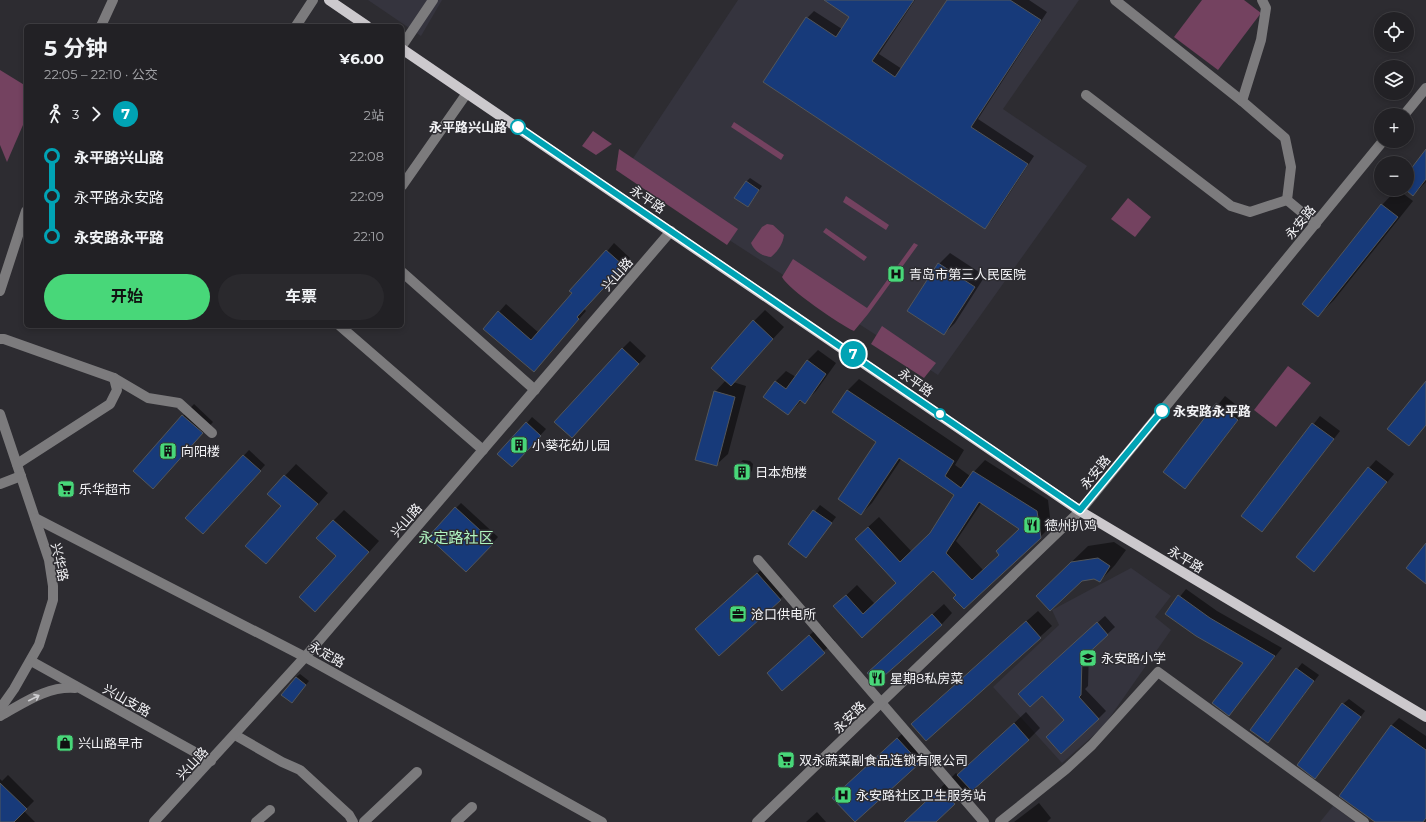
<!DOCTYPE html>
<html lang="zh">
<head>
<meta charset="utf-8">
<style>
  :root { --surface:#222125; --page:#2a292d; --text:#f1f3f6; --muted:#a2a3a7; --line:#3f3e42; --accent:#48d779 }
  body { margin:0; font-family:Montserrat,"Noto Sans SC",sans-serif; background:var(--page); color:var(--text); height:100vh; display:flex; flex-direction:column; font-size:15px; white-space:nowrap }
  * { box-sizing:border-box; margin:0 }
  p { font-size:13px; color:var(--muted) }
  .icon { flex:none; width:22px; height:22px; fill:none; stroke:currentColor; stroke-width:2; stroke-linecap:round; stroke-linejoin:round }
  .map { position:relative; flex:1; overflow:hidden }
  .side { position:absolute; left:24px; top:24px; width:380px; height:304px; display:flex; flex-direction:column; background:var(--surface); border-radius:6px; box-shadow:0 2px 6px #0003,0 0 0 1px var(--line) }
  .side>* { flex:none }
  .badge { padding:0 8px; border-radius:13px; font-size:14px; line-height:26px }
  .buttons { position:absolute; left:1374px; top:12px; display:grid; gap:8px }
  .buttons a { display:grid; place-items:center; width:40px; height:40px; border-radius:50%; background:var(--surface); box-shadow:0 2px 6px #0003,0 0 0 1px var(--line); font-size:20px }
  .map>.badge { position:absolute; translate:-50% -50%; box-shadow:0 0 0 2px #fff }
  .legs { display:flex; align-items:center; gap:6px; height:44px; padding:0 20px; font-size:13px }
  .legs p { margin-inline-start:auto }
  .overview { display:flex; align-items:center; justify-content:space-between; height:68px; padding:0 20px }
  h1 { font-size:22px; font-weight:700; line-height:30px }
  .button { display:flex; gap:8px; margin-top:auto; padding:8px 20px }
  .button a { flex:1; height:46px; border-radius:24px; background:var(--accent); color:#111; font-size:16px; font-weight:700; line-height:46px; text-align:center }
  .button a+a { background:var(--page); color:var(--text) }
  ul { padding:0 20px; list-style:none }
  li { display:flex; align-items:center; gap:14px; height:40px; font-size:15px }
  li i { display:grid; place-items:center; width:6px; height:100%; margin:0 5px; background:currentColor }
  li i::after { content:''; width:10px; height:10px; margin:-5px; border:3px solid; border-radius:50%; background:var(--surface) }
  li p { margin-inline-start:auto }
  li:first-child i { background:linear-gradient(#0000 50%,currentColor 0) }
  li:last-child i { background:linear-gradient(currentColor 50%,#0000 0) }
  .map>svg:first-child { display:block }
</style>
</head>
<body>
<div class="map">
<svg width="1426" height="822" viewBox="0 0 1426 822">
  <rect width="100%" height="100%" fill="#2d2c31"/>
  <g fill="#35343e">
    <polygon points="368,0 442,0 421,36"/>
    <polygon points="738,0 1079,0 1003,109 1087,166 938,375 624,172"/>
    <polygon points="1131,568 1171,596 1155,617 1171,630 1103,727 1062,763 993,687 1059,625 1052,610"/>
    <polygon points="1333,806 1355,822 1320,822"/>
  </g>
  <g fill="#744260">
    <polygon points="1202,0 1244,0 1261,13 1218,70 1174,37"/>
    <polygon points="0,70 26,86 26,118 7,162 0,145"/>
    <polygon points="734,122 784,155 781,160 731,127"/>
    <polygon points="593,131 612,144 596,155 582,146"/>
    <polygon points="619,149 738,229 727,245 616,170"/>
    <polygon points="846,196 889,225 886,230 843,202"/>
    <polygon points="1128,198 1151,217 1135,237 1111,219"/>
    <path d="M 767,224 L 773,225 L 784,235 C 783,244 778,251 771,257 C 762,256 754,251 751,243 L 762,227 Z"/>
    <polygon points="826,228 867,257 864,261 823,232"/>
    <path d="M 914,243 L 918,245 L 868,314 L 854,331 C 839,324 789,290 782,277 L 793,259 L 867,308 Z"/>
    <polygon points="882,326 936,363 924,378 871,344"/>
    <polygon points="1288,366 1311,383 1276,427 1254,410"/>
  </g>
  <g fill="#0007" fill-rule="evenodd">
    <polygon points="833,0 915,0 879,54 902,69 948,0 1029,0 1047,12 978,119 1034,156 992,220 985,227 807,18 814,11 842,29 850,17"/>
    <polygon points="1426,150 1426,182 1413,195 1405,189 1407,189 1407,175"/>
    <polygon points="750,178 762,186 751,202 746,182"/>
    <polygon points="1397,189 1413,201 1334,300 1318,316 1382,205"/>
    <polygon points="614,243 630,258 584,309 586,311 541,363 499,312 506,304 539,333"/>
    <polygon points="950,253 985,276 955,323 944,334 939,264"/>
    <polygon points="765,310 784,327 733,382 746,386 728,454 716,465 715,392 726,380 754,321"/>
    <polygon points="630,341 646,356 579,429 622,349"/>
    <polygon points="818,350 836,363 816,391 805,402 802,400 788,414 775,382 786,371 796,377 807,361"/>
    <path d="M 859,379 L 964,450 L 955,465 L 970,476 L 985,460 L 1048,500 L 1051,526 L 1040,537 L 957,595 L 933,569 L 862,636 L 835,606 L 857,585 L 875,604 L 897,583 L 867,528 L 879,517 L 912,552 L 931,533 L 956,495 L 902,458 L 872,503 L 861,514 L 878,442 L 833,412 L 848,390 ZM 982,502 L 1020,529 L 1000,554 L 983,570 L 956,541 Z"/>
    <polygon points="1225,396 1245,412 1185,487 1165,472"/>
    <polygon points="194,404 213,422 164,476 134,471"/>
    <polygon points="1320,416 1340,431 1262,531 1242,515"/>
    <polygon points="532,417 546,429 518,460 527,423"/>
    <polygon points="249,450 265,465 209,528 186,518"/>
    <polygon points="743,460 750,461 753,464 752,471 744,478 739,478 736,475 735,468"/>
    <polygon points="1376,460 1394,474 1314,571 1369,468"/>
    <polygon points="296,464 328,493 266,563 282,506 268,494"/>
    <polygon points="461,503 498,537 472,566 456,508"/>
    <polygon points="820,505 836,517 806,556 789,544"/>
    <polygon points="344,510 379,541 326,600 337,556 333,521"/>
    <polygon points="1114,542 1126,550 1115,565 1100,581 1094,578 1081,580 1053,580 1088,546"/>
    <polygon points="765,566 787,592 780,599 704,622"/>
    <polygon points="1186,589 1217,611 1282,648 1229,714 1244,663 1166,614"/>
    <polygon points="944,604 952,613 941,625 868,673"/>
    <polygon points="1038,611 1052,626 926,740 923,713"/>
    <polygon points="1105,616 1115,627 1089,651 1088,686 1085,689 1106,711 1098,719 1065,720 1042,694 1027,686"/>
    <polygon points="821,625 835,641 782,689 779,662"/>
    <polygon points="1302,663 1319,675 1268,742 1251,730"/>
    <polygon points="300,674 309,681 292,702 296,677"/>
    <polygon points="1349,699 1365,711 1315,777 1343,704"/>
    <polygon points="1026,712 1040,728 1029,739 972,790 970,788 934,822 905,822 956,773 958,775"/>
    <polygon points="1399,718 1426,736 1426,820 1424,822 1379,822 1341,796 1392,725"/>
    <polygon points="905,731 927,755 856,821 834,798"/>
    <polygon points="8,775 34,801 24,811 35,822 0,822 0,779 2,781"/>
    <polygon points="1039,803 1051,818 1047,822 1014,822"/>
    <polygon points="817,812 826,822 806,822"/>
  </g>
  <g fill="#173a7a" stroke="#53565a" fill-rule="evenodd">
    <polygon points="824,0 914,0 872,61 895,77 947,0 1010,0 1041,20 971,127 1028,164 985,229 763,82 806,17 836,37 849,17"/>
    <polygon points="1426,149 1426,179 1413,196 1407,191 1407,174"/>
    <polygon points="746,181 759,190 748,207 734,198"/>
    <polygon points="1381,204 1398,217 1318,317 1302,304"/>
    <polygon points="606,250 624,266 577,317 579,319 534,372 483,329 498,311 531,340 572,293 569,291"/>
    <polygon points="938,263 975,287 944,335 907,311"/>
    <polygon points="753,320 773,339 731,386 711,368"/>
    <polygon points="622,348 639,364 572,438 554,422"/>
    <polygon points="807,360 826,374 805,404 800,400 788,415 763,397 775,381 786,389"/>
    <polygon points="1426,381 1426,425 1409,446 1387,429"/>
    <path d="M 847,390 L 954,461 L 945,476 L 961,488 L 973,471 L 1037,511 L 1041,538 L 964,609 L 953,598 L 956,595 L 933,571 L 862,638 L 833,606 L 846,595 L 863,614 L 896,583 L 855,539 L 868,527 L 900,562 L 930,533 L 954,495 L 899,458 L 861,515 L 838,499 L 876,442 L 832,412 ZM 979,502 L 1019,529 L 996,551 L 999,555 L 972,580 L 946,553 Z"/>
    <polygon points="714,391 735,397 717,466 695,460"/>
    <polygon points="1216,403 1238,420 1185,489 1163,472"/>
    <polygon points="182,415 203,433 153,489 133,471"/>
    <polygon points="526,422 541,436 512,467 497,454"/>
    <polygon points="1312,423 1334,439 1262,532 1241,516"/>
    <polygon points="243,455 261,471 203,534 185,518"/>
    <circle cx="742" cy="471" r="8"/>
    <polygon points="1368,467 1387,482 1314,572 1296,557"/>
    <polygon points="284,475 318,504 266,564 245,546 281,506 267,494"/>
    <polygon points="455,507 494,543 466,572 428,537"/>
    <polygon points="813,510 832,523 806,558 788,544"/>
    <polygon points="333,520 369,552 315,612 299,597 336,556 316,538"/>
    <polygon points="1426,543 1426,584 1406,568"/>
    <polygon points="1098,558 1110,566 1100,582 1094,579 1082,581 1050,611 1036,596 1071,562"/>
    <polygon points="757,573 781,600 719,656 695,629"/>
    <polygon points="1178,595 1210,618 1275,656 1229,716 1212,703 1243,663 1196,636 1165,614"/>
    <polygon points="932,614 942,625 876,683 867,673"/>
    <polygon points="1026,621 1041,638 926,741 911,724"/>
    <polygon points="1097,622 1108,635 1082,659 1081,695 1079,697 1099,719 1061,754 1046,737 1064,720 1042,696 1030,707 1018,694"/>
    <polygon points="809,635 825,653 782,691 767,673"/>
    <polygon points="1296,668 1314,681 1268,743 1250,730"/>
    <polygon points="296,677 306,685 292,703 281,695"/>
    <polygon points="1342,703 1361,717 1315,779 1297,765"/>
    <polygon points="1014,723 1029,740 972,791 957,775"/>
    <polygon points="1391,725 1426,750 1426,818 1423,822 1375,822 1339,796"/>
    <polygon points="897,738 920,763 855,822 832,798"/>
    <polygon points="0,783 27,809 14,822 0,822"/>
    <polygon points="940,788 955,804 936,822 904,822"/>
  </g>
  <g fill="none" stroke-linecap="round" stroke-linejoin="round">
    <g stroke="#7c7b7d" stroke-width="10">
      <polyline points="1115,0 1242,101"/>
      <polyline points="1262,0 1266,8 1261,40 1242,101 1285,138 1291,167 1287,200 1316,224"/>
      <polyline points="101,26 113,0"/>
      <polyline points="296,26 313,0"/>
      <polyline points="402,46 433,0"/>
      <polyline points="1086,95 1231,206 1250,212 1287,200"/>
      <polyline points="1404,115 1426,88"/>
      <polyline points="402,186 467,93"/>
      <polyline points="402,272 535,390"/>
      <polyline points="0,291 26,211"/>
      <polyline points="340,326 483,450"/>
      <polyline points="0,339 4,339 114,378 148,398 179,403 212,433"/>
      <polyline points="0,414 49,560 53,586 53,600 39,645 14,689 0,709"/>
      <polyline points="17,464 110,404 117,390 114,378"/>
      <polyline points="0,484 21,476"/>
      <polyline points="35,518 305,657 602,822"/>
      <polyline points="758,560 984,822"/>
      <polyline points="31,661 211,761"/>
      <path d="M 0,716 C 24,703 47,686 75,688"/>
      <polyline points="235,735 282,762 300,770 349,815 353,822"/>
      <polyline points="154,822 305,657 671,231"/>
      <polyline points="256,822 270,810"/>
      <polyline points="364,822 417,772"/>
      <polyline points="456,822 472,807"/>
      <polyline points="757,822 1080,511 1383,141"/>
      <polyline points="1000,822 1066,769 1092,745 1158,672 1364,822"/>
    </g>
    <g stroke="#ccc9cd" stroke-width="10">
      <polyline points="329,0 367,26"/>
      <polyline points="402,49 1080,511 1426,717"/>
    </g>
  </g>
  <defs><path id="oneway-shaft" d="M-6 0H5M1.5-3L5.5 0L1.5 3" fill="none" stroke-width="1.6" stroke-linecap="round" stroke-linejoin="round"/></defs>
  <use stroke="#cfcfd2" href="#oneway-shaft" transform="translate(34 698) rotate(-27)"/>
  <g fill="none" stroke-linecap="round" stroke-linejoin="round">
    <defs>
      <polyline id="line-1" points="518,127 1080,510 1162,411"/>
    </defs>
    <use href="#line-1" stroke="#fff" stroke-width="9"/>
    <use href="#line-1" stroke="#00a3b4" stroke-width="6"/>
  </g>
  <defs>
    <symbol id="hospital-square" viewBox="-11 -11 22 22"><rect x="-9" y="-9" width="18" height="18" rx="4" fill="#48d779" stroke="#2d2c31"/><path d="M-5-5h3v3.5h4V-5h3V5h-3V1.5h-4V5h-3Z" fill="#111"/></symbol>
    <symbol id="building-square" viewBox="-11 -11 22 22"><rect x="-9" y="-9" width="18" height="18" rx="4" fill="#48d779" stroke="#2d2c31"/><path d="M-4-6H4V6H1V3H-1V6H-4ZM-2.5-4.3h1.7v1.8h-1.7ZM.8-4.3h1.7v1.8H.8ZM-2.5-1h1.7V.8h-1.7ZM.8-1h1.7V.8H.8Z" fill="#111"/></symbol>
    <symbol id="supermarket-square" viewBox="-11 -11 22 22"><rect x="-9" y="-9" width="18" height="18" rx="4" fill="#48d779" stroke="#2d2c31"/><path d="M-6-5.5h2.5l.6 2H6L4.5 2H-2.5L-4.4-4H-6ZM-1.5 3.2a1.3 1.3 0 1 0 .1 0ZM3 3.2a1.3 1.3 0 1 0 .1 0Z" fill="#111"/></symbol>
    <symbol id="restaurant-square" viewBox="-11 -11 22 22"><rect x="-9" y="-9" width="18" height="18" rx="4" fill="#48d779" stroke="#2d2c31"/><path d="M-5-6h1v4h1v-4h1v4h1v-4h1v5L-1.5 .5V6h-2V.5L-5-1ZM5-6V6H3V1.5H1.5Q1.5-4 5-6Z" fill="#111"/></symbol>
    <symbol id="office-square" viewBox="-11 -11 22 22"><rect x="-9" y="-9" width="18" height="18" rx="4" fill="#48d779" stroke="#2d2c31"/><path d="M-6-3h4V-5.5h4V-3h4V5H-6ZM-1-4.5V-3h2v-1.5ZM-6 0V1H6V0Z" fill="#111"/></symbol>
    <symbol id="school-square" viewBox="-11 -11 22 22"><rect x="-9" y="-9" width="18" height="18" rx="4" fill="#48d779" stroke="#2d2c31"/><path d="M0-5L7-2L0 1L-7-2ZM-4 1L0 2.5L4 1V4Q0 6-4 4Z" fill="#111"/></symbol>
    <symbol id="shop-square" viewBox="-11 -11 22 22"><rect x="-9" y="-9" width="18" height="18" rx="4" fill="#48d779" stroke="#2d2c31"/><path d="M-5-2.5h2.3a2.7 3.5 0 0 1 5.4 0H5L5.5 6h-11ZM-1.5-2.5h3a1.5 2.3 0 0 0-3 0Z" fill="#111"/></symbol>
  </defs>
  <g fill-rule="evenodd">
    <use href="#hospital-square" x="886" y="264" width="20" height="20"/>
    <use href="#building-square" x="509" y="435" width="20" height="20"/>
    <use href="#building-square" x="158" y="441" width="20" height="20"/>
    <use href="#building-square" x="732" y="462" width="20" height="20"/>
    <use href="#supermarket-square" x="56" y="479" width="20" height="20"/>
    <use href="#restaurant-square" x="1022" y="515" width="20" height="20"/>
    <use href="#office-square" x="728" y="604" width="20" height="20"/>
    <use href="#school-square" x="1078" y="648" width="20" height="20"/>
    <use href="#restaurant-square" x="867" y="668" width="20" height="20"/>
    <use href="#shop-square" x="55" y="733" width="20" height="20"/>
    <use href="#supermarket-square" x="776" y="750" width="20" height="20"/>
    <use href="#hospital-square" x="833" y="785" width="20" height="20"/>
  </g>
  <g fill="#fff" stroke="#00a3b4" stroke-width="2">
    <circle cx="518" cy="127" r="7"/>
    <circle cx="1162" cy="411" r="7"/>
    <circle cx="940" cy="414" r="5"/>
  </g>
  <g text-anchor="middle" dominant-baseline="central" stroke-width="3" stroke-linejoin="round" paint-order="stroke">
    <g font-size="13" font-weight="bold" fill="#f3f3f6" stroke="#2d2c31" text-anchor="end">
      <text x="507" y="127">永平路兴山路</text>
      <text x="1173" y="411" text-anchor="start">永安路永平路</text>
    </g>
    <g font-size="13" fill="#f3f3f6" stroke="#2d2c31">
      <text transform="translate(648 199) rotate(34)">永平路</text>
      <text transform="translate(1300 222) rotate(-51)">永安路</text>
      <text transform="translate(617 274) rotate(-49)">兴山路</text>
      <text transform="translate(916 382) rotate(35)">永平路</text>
      <text transform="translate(1095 472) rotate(-51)">永安路</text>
      <text transform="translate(406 520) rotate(-49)">兴山路</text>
      <text transform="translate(1186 559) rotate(31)">永平路</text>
      <text transform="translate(60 562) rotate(78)">兴华路</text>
      <text transform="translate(327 654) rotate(29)">永定路</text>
      <text transform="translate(127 700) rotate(29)">兴山支路</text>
      <text transform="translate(849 717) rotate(-44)">永安路</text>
      <text transform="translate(192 763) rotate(-47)">兴山路</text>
    </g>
    <g font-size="13" fill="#f3f3f6" stroke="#2d2c31" text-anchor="start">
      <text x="909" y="274">青岛市第三人民医院</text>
      <text x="532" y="445">小葵花幼儿园</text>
      <text x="181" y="451">向阳楼</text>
      <text x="755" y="472">日本炮楼</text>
      <text x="79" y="489">乐华超市</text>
      <text x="1045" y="525">徳州扒鸡</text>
      <text x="751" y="614">沧口供电所</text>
      <text x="1101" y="658">永安路小学</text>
      <text x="890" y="678">星期8私房菜</text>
      <text x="78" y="743">兴山路早市</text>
      <text x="799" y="760">双永蔬菜副食品连锁有限公司</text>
      <text x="856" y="795">永安路社区卫生服务站</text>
    </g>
    <g font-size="15" fill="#b0f5c0" stroke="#2d2c31">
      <text x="456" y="537">永定路社区</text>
    </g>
  </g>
</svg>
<div class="buttons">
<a><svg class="icon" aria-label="locate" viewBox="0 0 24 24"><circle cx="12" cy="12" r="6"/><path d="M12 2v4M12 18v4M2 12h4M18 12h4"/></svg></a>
<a><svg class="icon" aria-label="layers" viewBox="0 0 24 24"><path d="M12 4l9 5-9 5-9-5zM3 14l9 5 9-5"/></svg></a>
<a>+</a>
<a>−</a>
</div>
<b class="badge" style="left:853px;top:354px;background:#00a3b4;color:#fff">7</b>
<section class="side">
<div class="overview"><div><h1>5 分钟</h1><p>22:05 – 22:10 · 公交</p></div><b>¥6.00</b></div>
<div class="legs"><svg class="icon" aria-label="walk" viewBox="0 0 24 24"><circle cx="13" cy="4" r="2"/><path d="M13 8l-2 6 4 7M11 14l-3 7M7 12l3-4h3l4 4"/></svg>3<svg class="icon" aria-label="forward" viewBox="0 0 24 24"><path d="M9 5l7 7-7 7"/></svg><b class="badge" style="background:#00a3b4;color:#fff">7</b><p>2站</p></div>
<ul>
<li><i style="color:#00a3b4"></i><b>永平路兴山路</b><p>22:08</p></li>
<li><i style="color:#00a3b4"></i><span>永平路永安路</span><p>22:09</p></li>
<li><i style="color:#00a3b4"></i><b>永安路永平路</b><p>22:10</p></li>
</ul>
<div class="button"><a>开始</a><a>车票</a></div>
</section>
</div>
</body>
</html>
